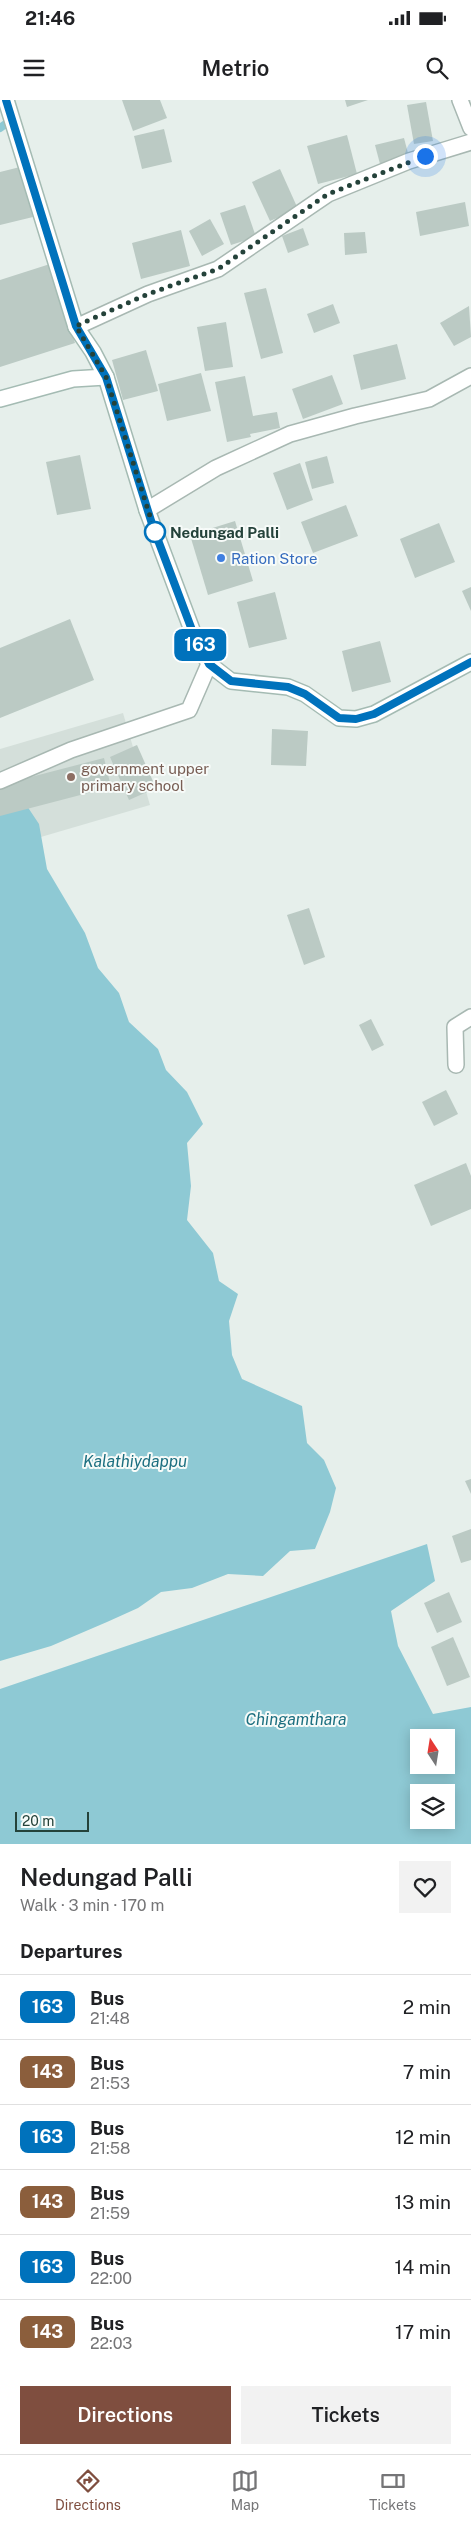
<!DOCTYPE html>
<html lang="en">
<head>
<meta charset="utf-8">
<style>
  :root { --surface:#fff; --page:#f2f2f2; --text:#202124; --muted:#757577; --line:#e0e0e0; --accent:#7f4e3f }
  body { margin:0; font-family:"Public Sans",sans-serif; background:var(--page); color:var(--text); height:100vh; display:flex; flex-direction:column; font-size:19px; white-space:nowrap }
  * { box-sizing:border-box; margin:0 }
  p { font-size:16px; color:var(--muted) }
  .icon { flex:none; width:28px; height:28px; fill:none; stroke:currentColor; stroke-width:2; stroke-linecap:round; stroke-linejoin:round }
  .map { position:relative; height:1744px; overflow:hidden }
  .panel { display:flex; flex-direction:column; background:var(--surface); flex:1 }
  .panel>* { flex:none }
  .badge { padding:0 10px; border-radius:8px; font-size:18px; line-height:32px }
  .needle { width:32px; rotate:348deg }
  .buttons { position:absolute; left:410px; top:1629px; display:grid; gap:10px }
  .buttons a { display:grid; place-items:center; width:45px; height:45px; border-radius:0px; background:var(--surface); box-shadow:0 2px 12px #0003; font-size:25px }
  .scale { position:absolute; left:15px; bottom:12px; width:74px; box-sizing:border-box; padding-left:5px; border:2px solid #24423a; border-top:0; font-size:14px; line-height:18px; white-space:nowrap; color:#24423a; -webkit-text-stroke:4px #f7fbf9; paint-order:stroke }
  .you { position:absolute; width:25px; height:25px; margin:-12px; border:4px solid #fff; border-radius:50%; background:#1a73e8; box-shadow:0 0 0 8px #1a73e833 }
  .map>.badge { position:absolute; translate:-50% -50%; box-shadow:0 0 0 2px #fff }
  h2 { padding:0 20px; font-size:19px; line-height:45px }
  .round { display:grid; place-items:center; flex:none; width:52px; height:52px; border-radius:0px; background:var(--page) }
  .overview { display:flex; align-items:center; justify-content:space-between; height:85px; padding:0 20px }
  h1 { font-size:24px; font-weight:600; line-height:38px }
  .primary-button { display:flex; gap:10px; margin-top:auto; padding:10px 20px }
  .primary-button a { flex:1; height:58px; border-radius:0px; background:var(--accent); color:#fff; font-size:20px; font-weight:600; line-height:58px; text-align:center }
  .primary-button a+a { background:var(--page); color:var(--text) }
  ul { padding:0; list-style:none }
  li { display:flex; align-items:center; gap:15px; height:65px; padding:0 20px; border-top:1px solid var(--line) }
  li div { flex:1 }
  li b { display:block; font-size:19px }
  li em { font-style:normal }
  li .badge { min-width:55px; font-weight:700; text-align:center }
  .status { display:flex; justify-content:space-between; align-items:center; height:35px; padding:0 25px; background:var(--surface); direction:ltr }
  .status svg { height:14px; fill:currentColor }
  header { display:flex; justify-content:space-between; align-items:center; height:65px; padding:0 20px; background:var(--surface); font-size:22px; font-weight:600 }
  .menu { display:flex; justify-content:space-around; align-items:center; height:70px; border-top:1px solid var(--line); background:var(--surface); font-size:14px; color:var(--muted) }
  .menu a { display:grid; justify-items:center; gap:2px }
  .menu .selected { color:var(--accent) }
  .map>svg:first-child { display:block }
</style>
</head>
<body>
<div class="status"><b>21:46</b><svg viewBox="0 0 49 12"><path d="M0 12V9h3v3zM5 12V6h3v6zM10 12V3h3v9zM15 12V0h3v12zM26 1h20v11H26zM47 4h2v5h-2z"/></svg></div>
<header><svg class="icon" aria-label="menu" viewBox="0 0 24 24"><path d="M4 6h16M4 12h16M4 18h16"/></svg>Metrio<svg class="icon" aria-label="search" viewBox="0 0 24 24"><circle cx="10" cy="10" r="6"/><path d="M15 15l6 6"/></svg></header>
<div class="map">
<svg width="471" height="1744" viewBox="0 0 471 1744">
  <rect width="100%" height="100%" fill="#e6efeb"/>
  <polygon fill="#d4dfda" points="123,613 150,705 0,749 0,649"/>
  <g fill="#8ec9d4" fill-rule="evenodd">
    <polygon points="0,694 19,694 39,724 47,769 85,833 98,868 119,893 129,922 158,949 166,970 187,992 203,1024 187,1043 191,1086 187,1120 213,1153 219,1181 238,1194 229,1221 232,1255 242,1279 302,1306 307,1343 324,1360 336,1388 330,1412 315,1449 290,1451 263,1476 228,1474 192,1488 161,1492 138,1508 107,1522 51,1546 0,1561"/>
    <path d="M 427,1444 L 435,1481 L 391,1511 L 398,1546 L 433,1614 L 471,1607 L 471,1744 L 0,1744 L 0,1589 ZM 419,1638 L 446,1638 L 446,1665 L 419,1665 ZM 419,1692 L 446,1692 L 446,1720 L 419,1720 Z"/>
  </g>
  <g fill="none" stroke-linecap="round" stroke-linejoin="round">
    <polyline stroke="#8ec9d4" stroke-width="8" points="0,28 7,23"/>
  </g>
  <g fill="#bbcac4">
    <polygon points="122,0 160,0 167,18 133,31"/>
    <polygon points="345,0 368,0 347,7"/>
    <polygon points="426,2 433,41 414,44 407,5"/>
    <polygon points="164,29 172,62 142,69 134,36"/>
    <polygon points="347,35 357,74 318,84 307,46"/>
    <polygon points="404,38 409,57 380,64 375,45"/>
    <polygon points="20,67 33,117 0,125 0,72"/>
    <polygon points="280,69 298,109 270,121 252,82"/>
    <polygon points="465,102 469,126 420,136 416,112"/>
    <polygon points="245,105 256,137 231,145 220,113"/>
    <polygon points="210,119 224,144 202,156 189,131"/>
    <polygon points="303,128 309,145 288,153 282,136"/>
    <polygon points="181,130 190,166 141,179 132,143"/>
    <polygon points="365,132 367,153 345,155 344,133"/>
    <polygon points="50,164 75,243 0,267 0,180"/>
    <polygon points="266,188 283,253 261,259 244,193"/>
    <polygon points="333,204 340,223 314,233 307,214"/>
    <polygon points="469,206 471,237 454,246 440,223"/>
    <polygon points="226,222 233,267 205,271 197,227"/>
    <polygon points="397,244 406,279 361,290 353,255"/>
    <polygon points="146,250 158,291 123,300 112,260"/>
    <polygon points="201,273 211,311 167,321 158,284"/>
    <polygon points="332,275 343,304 303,319 292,289"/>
    <polygon points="245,276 253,316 277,312 280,328 250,334 251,337 227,342 215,282"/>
    <polygon points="80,355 91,409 57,415 46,362"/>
    <polygon points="327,356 334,383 312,389 305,362"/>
    <polygon points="300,363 313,400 287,410 273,373"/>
    <polygon points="346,405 358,436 313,453 301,422"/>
    <polygon points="235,421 253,481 208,495 190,435"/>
    <polygon points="439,423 455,462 415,478 400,439"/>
    <polygon points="471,487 471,511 462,491"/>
    <polygon points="275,492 287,539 249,548 237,502"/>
    <polygon points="70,519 94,580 0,618 0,548"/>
    <polygon points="380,541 391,582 352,592 342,551"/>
    <polygon points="272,629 308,631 306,666 271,665"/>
    <polygon points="137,645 156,688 129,700 110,657"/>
    <polygon points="104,658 111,687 0,716 0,685"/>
    <polygon points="309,808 325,857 304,865 287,815"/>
    <polygon points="371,919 384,945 372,951 359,925"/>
    <polygon points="446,990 458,1014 434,1026 422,1002"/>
    <polygon points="466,1063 471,1076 471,1109 431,1126 414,1085"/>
    <polygon points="471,1379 471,1394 465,1381"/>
    <polygon points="471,1429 471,1460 461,1463 452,1436"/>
    <polygon points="449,1492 462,1522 437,1533 424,1503"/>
    <polygon points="453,1537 470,1577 447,1586 431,1547"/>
  </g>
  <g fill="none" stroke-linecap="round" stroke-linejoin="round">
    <defs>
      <g id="street">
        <polyline points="460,0 471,28"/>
        <polyline points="76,227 148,194 218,169 328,94 409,61 471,42"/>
        <polyline points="147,410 216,368 290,334 355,316 429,299 471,276"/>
        <polyline points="0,681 71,650 189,610 209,564"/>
        <polyline points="456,965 455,927 471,917"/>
      </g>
      <g id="secondary">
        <polyline points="6,0 76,227 93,252 106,277 147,410 192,530 209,564 231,581 288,587 305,594 339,618 356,619 374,614 471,562"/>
        <polyline points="0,299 73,279 106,277"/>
      </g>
    </defs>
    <use href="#street" stroke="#a8b8b2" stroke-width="18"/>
    <use href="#secondary" stroke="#a4bbb3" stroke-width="18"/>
    <use href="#street" stroke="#fff" stroke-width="15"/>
    <use href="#secondary" stroke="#fff" stroke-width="15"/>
  </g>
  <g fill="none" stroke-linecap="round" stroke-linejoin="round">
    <defs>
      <polyline id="line" points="6,0 76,226 106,277 153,427 192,530 209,564 231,581 288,587 305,594 339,618 356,619 374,614 471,562"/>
    </defs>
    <use href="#line" stroke="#fff" stroke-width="11"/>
    <use href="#line" stroke="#0072bc" stroke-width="8"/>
    <polyline stroke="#24423a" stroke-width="5" stroke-dasharray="0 9" points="155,432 106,277 76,226 148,194 218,169 328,94 425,56"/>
  </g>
  <circle fill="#fff" stroke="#0072bc" stroke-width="2.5" cx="155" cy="432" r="10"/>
  <circle fill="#3f7fe0" stroke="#f7fbf9" stroke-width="2" cx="221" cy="458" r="5"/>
  <circle fill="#8d6e63" stroke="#f7fbf9" stroke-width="2" cx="71" cy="677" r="5"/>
  <g text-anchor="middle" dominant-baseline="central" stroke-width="4" stroke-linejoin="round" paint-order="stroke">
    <g font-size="15" font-weight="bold" fill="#24423a" stroke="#f7fbf9" text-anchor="start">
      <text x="170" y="432">Nedungad Palli</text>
    </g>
    <g font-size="15" fill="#366cbe" stroke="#f7fbf9" text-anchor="start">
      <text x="231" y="458">Ration Store</text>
    </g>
    <g font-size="15" fill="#785e54" stroke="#f7fbf9" text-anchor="start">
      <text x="81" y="668">government upper<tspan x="81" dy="17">primary school</tspan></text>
    </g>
    <g font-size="16" font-style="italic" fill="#1c6f80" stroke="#f7fbf9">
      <text x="135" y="1361">Kalathiydappu</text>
      <text x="296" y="1619">Chingamthara</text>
    </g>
  </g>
</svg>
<div class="buttons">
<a><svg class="needle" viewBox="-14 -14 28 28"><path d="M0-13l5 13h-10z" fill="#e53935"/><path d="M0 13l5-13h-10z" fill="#757577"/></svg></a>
<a><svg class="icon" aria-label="layers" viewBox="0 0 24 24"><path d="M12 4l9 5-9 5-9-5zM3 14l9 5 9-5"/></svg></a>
</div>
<div class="scale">20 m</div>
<div class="you" style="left:425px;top:56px"></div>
<b class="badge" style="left:200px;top:545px;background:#0072bc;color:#fff">163</b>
</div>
<section class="panel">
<div class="overview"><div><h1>Nedungad Palli</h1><p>Walk · 3 min · 170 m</p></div><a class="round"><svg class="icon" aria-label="heart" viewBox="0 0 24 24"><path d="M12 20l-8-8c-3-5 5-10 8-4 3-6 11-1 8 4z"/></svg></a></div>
<h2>Departures</h2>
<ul>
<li><span class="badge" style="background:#0072bc;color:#fff">163</span><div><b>Bus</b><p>21:48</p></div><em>2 min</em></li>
<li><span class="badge" style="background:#8b5e3c;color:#fff">143</span><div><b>Bus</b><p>21:53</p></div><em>7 min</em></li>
<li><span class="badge" style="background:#0072bc;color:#fff">163</span><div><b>Bus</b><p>21:58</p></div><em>12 min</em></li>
<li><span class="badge" style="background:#8b5e3c;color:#fff">143</span><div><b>Bus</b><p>21:59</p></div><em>13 min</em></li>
<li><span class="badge" style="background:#0072bc;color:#fff">163</span><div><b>Bus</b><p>22:00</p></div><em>14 min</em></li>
<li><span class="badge" style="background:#8b5e3c;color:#fff">143</span><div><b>Bus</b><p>22:03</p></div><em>17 min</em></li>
</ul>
<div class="primary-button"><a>Directions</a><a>Tickets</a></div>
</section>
<nav class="menu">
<a class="selected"><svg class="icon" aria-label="directions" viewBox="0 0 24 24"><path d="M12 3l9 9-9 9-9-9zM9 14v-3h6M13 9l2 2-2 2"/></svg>Directions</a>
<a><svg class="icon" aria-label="map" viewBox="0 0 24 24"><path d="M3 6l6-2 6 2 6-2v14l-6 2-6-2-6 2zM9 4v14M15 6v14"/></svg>Map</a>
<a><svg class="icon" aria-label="tickets" viewBox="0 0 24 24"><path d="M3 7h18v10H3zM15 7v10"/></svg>Tickets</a>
</nav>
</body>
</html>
